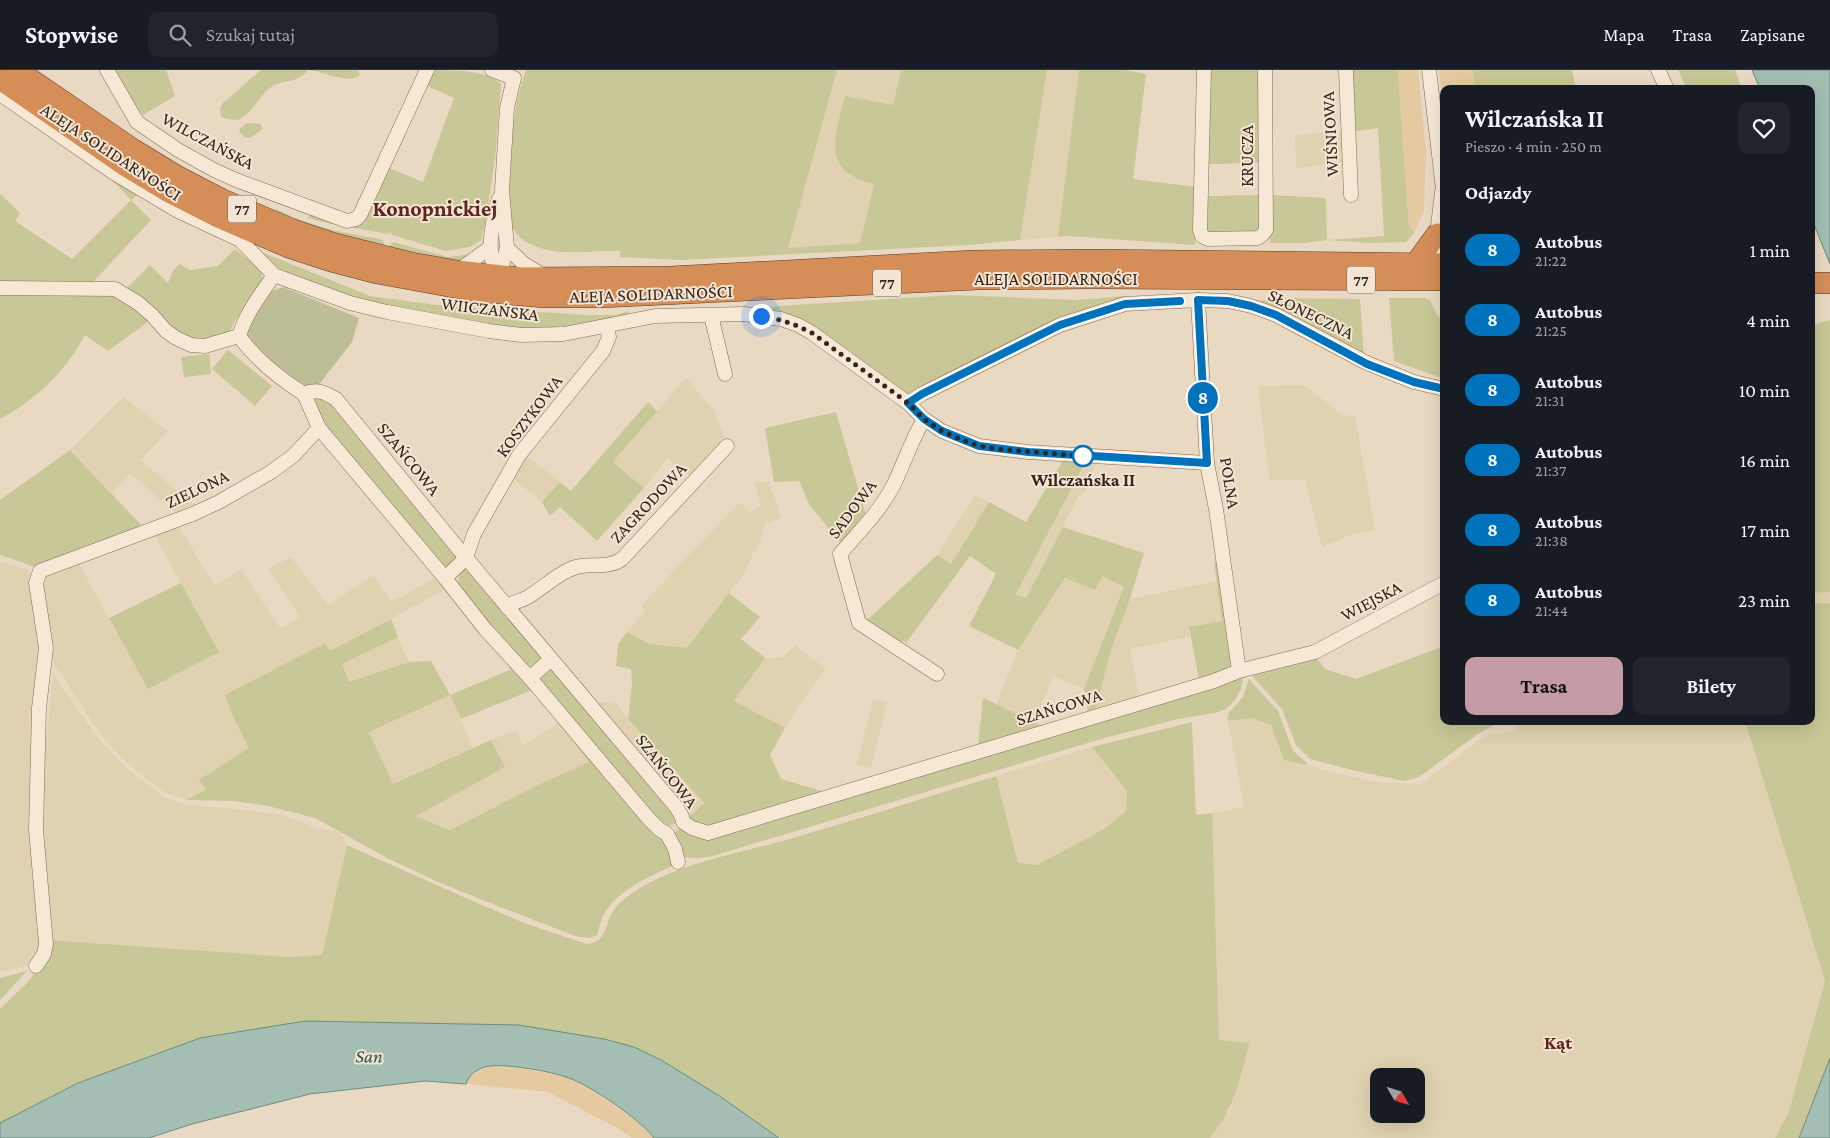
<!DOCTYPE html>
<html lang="pl">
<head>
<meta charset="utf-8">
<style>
  :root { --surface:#171b24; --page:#20242c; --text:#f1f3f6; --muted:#9ea1a6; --line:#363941; --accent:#c49ba2 }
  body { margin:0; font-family:"Crimson Pro",serif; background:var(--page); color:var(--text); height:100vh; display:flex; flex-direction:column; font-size:19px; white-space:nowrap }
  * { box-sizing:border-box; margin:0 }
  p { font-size:16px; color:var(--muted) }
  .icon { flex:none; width:28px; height:28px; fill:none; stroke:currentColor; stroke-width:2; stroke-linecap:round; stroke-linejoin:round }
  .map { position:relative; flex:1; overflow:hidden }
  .panel { position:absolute; left:1440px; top:15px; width:375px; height:640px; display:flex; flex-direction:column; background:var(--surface); border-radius:10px; box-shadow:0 5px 20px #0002 }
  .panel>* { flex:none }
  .badge { padding:0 10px; border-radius:16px; font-size:18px; line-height:32px }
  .needle { width:32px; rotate:129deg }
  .tools { position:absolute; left:1370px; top:998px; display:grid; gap:10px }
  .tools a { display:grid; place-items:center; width:55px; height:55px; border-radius:10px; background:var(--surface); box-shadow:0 5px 20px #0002; font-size:25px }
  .you { position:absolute; width:25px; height:25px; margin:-12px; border:4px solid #fff; border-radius:50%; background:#1a73e8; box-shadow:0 0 0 8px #1a73e833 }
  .map>.badge { position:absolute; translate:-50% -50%; box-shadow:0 0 0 2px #fff }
  h2 { padding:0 25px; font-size:19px; line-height:45px }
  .round { display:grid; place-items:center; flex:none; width:52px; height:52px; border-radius:10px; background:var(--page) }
  .summary { display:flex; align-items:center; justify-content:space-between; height:85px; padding:0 25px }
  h1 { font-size:24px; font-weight:700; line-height:38px }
  .primary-button { display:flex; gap:10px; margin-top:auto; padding:10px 25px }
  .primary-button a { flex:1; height:58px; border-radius:10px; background:var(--accent); color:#111; font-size:20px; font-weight:700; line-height:58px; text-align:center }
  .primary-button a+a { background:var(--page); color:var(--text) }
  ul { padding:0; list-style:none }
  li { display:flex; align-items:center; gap:15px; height:70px; padding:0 25px }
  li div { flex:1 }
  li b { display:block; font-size:19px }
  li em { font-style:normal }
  li .badge { min-width:55px; font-weight:700; text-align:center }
  header { display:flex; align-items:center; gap:30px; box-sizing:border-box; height:70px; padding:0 25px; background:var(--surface); border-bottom:1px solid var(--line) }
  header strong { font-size:24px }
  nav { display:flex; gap:28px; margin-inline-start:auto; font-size:18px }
  .search { width:350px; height:45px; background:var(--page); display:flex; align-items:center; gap:12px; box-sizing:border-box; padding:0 18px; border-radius:10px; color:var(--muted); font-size:19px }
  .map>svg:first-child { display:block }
</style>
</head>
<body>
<header>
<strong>Stopwise</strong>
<div class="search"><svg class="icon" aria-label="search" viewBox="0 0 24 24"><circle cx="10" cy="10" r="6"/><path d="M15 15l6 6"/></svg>Szukaj tutaj</div>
<nav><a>Mapa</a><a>Trasa</a><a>Zapisane</a></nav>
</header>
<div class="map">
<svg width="1830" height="1068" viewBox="0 0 1830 1068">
  <rect width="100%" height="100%" fill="#ead9c2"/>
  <g fill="#e0d2b0" fill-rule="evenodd">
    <polygon points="837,0 901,0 860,173 788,178"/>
    <polygon points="1047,0 1079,0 1058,167 1020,170"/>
    <polygon points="1346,61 1348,92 1296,98 1295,65"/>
    <polygon points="686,308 714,340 727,373 692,407 667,388 644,418 613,392"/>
    <polygon points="1305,315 1343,346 1355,345 1375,459 1351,465 1322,477 1305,410 1269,410 1258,316"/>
    <polygon points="124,327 167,361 141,390 196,437 177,444 130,403 112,423 70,380"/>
    <polygon points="525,384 560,412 542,432 511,407"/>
    <polygon points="1086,391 1096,392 1085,423 1079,426 1026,528 1016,524"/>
    <polygon points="754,412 769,412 782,448 766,453 757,481 754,481 746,501 687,579 649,574 627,562 645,541 641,535 740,432 751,443 761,435"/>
    <polygon points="975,425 989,432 951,494 937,485"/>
    <polygon points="177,453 215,516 241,499 280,558 300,547 268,499 291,487 328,535 374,505 391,532 437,507 446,519 330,581 324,573 233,646 249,678 200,710 206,720 186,730 165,723 145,708 119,685 98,661 51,589 39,517 43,505 77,490 148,619 219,582 153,463"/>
    <polygon points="0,492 27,499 32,507 42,579 43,859 37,888 26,896 0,902"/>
    <polygon points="1103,506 1124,517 1084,619 1053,606 1035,651 996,635 1018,580 1065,508 1095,520"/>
    <polygon points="1217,511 1222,551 1189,557 1190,567 1130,579 1139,627 1095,641 1111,580 1130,529"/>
    <polygon points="1830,522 1830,533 1811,533 1811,523"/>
    <polygon points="398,567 409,592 349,612 341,594"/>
    <polygon points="795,575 826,599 800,634 785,658 734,631 765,588 784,587"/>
    <polygon points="53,603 94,663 127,699 166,728 186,735 239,739 284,745 317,758 340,762 347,775 322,885 290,887 49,870 38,761 41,676 47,667"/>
    <polygon points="450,625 473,678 392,714 369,662"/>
    <polygon points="873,630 887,632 871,698 857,695"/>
    <polygon points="602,632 617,634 628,649 704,734 687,749 591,634"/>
    <path d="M 1252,648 L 1272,655 L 1285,690 L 1375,712 L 1421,714 L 1477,672 L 1489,665 L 1515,660 L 1515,651 L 1745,651 L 1825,911 L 1789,1041 L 1775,1068 L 1210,1068 L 1231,1038 L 1241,1009 L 1248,973 L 1219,970 L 1212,743 L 1244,737 L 1228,651 ZM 1379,1006 L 1416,1006 L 1416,1044 L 1379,1044 Z"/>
    <polygon points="559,652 589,692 538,715 450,760 415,745 505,697 491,670 516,660 523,676"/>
    <polygon points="1092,677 1127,721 1126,741 1104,759 1037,795 1018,793 996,706"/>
  </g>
  <g fill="#c8c797" fill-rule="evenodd">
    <polygon points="113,0 166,0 175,26 143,45 131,32"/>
    <path d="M 261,0 L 358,0 L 360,5 C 350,15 321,1 308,0 C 296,14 287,9 273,16 C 260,23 255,41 240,49 C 234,51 227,49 221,47 L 220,38 L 222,34 Z"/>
    <path d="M 432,0 C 451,0 489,0 501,14 L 495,89 L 485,155 L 481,170 L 470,177 L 446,181 L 392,165 L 391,162 L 388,164 L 327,153 L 308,148 L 311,141 L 349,154 L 387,97 L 423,112 L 454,28 L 425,15 Z"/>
    <path d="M 526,0 L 837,0 L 788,178 L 860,173 L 874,114 C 820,101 835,67 845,26 L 893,35 L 901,0 L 1047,0 L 1020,170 L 968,175 L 681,190 L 620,187 L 620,181 C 592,180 557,187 533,175 C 525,172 516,166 513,158 C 507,139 509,117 510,97 C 512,61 514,35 526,0 Z"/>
    <polygon points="1079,0 1126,0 1146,4 1133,109 1197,117 1195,175 1069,166 1058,167"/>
    <polygon points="1209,0 1263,0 1263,93 1209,94"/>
    <polygon points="1350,0 1398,0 1409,157 1415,162 1406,172 1368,173 1327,170 1305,173 1270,173 1270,125 1326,128 1327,170 1384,166 1378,58 1351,62"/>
    <polygon points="1472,0 1572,0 1576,19 1475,19"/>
    <polygon points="1678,0 1735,0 1742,19 1687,19"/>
    <polygon points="246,53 260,54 263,59 250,68 245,67 240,63 239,60"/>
    <polygon points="116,111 138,124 131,130 151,150 92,213 0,216 0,124 20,143 15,151 72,189 131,130 114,112"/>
    <polygon points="1264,125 1260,162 1210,165 1206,161 1207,126"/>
    <path d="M 276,139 C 310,156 345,164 382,169 L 385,176 L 388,177 L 393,172 L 448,187 L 465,185 L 478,181 L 469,189 L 457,192 L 348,171 L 275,142 Z"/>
    <polygon points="235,179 257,197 262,204 262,209 257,221 235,251 229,263 207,273 178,265 126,219 150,195 168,213 173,200 180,194 190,200 218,196"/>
    <polygon points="259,181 370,226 437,235 586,245 616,245 629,241 629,245 569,258 519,260 375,234 288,205 272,194"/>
    <path d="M 109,220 L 152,249 L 108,281 L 85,265 C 66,301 36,330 0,349 L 0,222 Z"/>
    <polygon points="953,225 1078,230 1125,226 1128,230 907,325 816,258 712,240"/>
    <polygon points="1281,228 1360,229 1364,286 1253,230 1272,231"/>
    <polygon points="1389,228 1424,228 1430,230 1437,245 1444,251 1444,309 1394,291"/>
    <polygon points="1830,250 1830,522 1811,523 1811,255"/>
    <polygon points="228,280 272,316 255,336 212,299"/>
    <polygon points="209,284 211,304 184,307 181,287"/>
    <polygon points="323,324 460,489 446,498 441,497 328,363 312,328"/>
    <polygon points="648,332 657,341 613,392 644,418 597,471 560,437 550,446 542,432 560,412 571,421"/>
    <polygon points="836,342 866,445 842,474 810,436 799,411 774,412 765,358"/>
    <polygon points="70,380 144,458 35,497 0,485 0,430"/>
    <polygon points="1063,390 1086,391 1016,524 1026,528 1063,457 1144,483 1130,529 1111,580 1095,641 1088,643 1084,619 1124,517 1103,506 1095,520 1065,508 1018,580 969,556 996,504 970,486 906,573 904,571 893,573 863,554 937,485 951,494 989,432 1026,452"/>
    <polygon points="1214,491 1219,491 1232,591 1231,597 1199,610 1189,557 1222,551"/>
    <polygon points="466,496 543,587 529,601 458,517 459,501"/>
    <polygon points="181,513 219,582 148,619 109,548"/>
    <polygon points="729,523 760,547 741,569 765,588 734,631 785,658 770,685 781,709 828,723 711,759 687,749 704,733 628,649 632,613 631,599 616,596 618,574 627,562 649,574 687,578"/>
    <polygon points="1811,533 1830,533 1830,988 1799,1068 1775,1068 1789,1041 1825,911 1745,651 1811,651"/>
    <path d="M 391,549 L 398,567 L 342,594 L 349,612 L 409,592 L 431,591 L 450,625 L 510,600 L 509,598 L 513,596 L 671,779 L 673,788 L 672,796 C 647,808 617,820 603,846 C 600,852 599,859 597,865 L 591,868 L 578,867 L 485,831 L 436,811 L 387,788 L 315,748 L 264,735 L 233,731 L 186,730 L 206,720 L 199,710 L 249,678 L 233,646 L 225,625 L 325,573 L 330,581 ZM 532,620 L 559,652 L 589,692 L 538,715 L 450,760 L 416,746 L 505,697 L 491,670 L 393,714 L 369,662 L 450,625 L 461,649 Z"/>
    <polygon points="1444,576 1444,651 1515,652 1496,654 1479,663 1419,707 1404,711 1356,701 1310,689 1296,675 1282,639 1253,607 1252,603 1315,586 1325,599 1356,609"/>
    <path d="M 550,594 L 678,749 C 673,758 666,756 658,755 L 536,609 Z"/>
    <path d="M 1241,605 L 1243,609 L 1241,619 L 1235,630 L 1226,639 L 1215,643 L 1178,649 L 1101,669 L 713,786 C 690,790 676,792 675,763 L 678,759 L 684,758 L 699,764 Z"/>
    <polygon points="1249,609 1278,641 1293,681 1307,693 1307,695 1284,690 1271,655 1252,648 1228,651 1228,644 1243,627"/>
    <polygon points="983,628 1043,656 978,677"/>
    <path d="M 1192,652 L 1196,745 L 1212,743 L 1219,970 L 1249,973 C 1241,1009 1234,1039 1210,1068 L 779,1068 L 718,1025 L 661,990 L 634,977 L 519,955 L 305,951 L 200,968 L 78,1013 L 0,1053 L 0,939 L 27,913 L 40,896 L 49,870 L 290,887 L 322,885 L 347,775 L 459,825 L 524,853 L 587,874 C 608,871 604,856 613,841 C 620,830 637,819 649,813 C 691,791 740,783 786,770 C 856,750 926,727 996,706 L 1018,793 L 1037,795 L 1104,759 L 1126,741 L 1127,721 L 1092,677 Z"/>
    <polygon points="27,901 0,930 0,908"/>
  </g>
  <g fill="#e5caa1">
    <polygon points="1398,0 1418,0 1426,83 1424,140 1415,162 1409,157"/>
    <polygon points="1439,0 1471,0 1475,19 1444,19 1444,45"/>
    <path d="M 489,996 L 527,999 L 570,1008 L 592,1019 L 638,1052 L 654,1068 L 632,1068 L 619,1059 L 548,1022 L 466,1014 C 470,1003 479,1000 489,996 Z"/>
  </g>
  <polygon fill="#bdbd96" points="283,217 359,248 352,272 318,316 303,317 252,277 246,261 249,250 270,222"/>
  <g fill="#a4beb3" stroke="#6c8b7f">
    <polygon points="1752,0 1830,0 1830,194 1811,147 1811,19 1760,19"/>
    <path d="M 305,951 L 519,955 L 604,969 L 634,977 L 661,990 L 718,1025 L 779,1068 L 654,1068 C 641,1050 590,1015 569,1008 C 550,1001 509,994 489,996 C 478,998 469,1004 466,1014 L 425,1011 L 310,1024 L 192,1054 L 149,1068 L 0,1068 L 0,1053 L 78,1013 L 200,968 Z"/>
    <polygon points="1830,988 1830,1068 1799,1068"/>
  </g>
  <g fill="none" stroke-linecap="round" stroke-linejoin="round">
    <defs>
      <g id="minor">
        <polyline points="107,0 137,52 178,80 214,100 236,110 347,151 356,149 360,145 427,0"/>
        <polyline points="492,0 514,8 507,38 502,120 507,178 497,213"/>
        <polyline points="1204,0 1200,160 1202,166 1208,169 1258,168 1262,165 1266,160 1265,0"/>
        <polyline points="1346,0 1351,125"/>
        <polyline points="1429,0 1444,127"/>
        <polyline points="1658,0 1667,19"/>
        <polyline points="0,24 114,103 178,141 240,170 274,205 350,233 387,242 489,261 521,265 564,264 655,246 744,244 781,249 798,255 812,263 908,333 924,349 942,361 979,376 1028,382 1207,393"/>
        <polyline points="1442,122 1437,164 1443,201"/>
        <polyline points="507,178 524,194 544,206"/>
        <polyline points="458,201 489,178"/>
        <path d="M 274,205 C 261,224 246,243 239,266 C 256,290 279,308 304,324"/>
        <path d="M 498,206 C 485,182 492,153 499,128"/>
        <polyline points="0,218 115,219 138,233 152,245 166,261 176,268 191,275 205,276 239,266"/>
        <polyline points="1198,230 1207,393 1216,439 1239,601"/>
        <polyline points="711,245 725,304"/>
        <path d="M 304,324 C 316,318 326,323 336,329 L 457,477 L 677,738 L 682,747 L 683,752 L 692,758 L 708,763 L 1214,611 L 1239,601 L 1315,582 L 1444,513"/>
        <polyline points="304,324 319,358 445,508 485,559 530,608 648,748 659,759 667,764"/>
        <polyline points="908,333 922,324 1060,255 1125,234 1198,230 1228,231 1251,236 1276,245 1367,293 1414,312 1444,319"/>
        <path d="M 924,349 C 911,371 904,394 893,416 C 880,441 858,463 840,484 L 859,553 L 937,604"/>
        <polyline points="445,508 466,488 474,464 519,385 603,281 609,267 607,256"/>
        <path d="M 507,537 C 513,532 521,531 528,527 C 545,517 562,499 581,496 C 596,494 609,498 622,489 L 727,376"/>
        <polyline points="530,608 551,589"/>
        <polyline points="667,764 675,779 678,792"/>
        <polyline points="36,896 44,884 46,874 36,760 39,638 46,578 36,513 40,501 193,444 219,432 271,402 293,386 319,358"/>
      </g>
      <g id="highway">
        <polyline points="17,0 134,80 175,105 221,129 293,160 335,174 411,193 457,201 522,208 670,207 973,191 1092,190 1444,194"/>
        <polyline points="0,9 126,96 169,122 216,146 288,177 331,191 377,203 475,221 544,227 602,227 978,209 1092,208 1444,210"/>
        <polyline points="1416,193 1437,164"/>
        <polyline points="1811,213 1830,213"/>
      </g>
    </defs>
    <use href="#minor" stroke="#836b5b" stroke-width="15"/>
    <use href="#highway" stroke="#513a2f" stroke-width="22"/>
    <use href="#minor" stroke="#f6e8d5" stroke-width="14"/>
    <use href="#highway" stroke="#d58e58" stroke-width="21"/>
  </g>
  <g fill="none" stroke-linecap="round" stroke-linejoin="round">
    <defs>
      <polyline id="line" points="1180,231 1125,234 1060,255 922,324 908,333 924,349 942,361 979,376 1028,382 1207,393 1198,230 1228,231 1251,236 1276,245 1367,294 1414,312 1444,319"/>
    </defs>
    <use href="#line" stroke="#fff" stroke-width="11"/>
    <use href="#line" stroke="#0072bc" stroke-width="8"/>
    <path stroke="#34261e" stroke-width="5" stroke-dasharray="0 9" d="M 761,246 C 780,249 795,254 812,263 L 908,333 L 924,349 L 942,361 L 962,370 L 979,376 L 998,379 L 1083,386"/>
  </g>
  <circle fill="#fff" stroke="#0072bc" stroke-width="2.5" cx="1083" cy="386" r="10"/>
  <g text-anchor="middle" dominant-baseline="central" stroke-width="4" stroke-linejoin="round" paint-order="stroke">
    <g fill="#f3e5d1" stroke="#6d5f54" stroke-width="1">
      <rect x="228" y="125.5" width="28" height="27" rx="4"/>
      <rect x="1347" y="196.5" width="28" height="27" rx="4"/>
      <rect x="873" y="199.5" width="28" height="27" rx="4"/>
    </g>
    <g font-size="16" font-weight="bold" fill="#34261e">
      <text x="242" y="139">77</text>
      <text x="1361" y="210">77</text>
      <text x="887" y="213">77</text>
    </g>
    <g font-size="18" fill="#34261e" stroke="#f3e5d1">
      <text transform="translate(1330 64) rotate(-93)">WIŚNIOWA</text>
      <text transform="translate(208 71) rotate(28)">WILCZAŃSKA</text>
      <text transform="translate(111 82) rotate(33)">ALEJA SOLIDARNOŚCI</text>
      <text transform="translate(1247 86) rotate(-90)">KRUCZA</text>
      <text x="1056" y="209">ALEJA SOLIDARNOŚCI</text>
      <text transform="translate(651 224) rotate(-2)">ALEJA SOLIDARNOŚCI</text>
      <text transform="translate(490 239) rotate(7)">WIICZAŃSKA</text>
      <text transform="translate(1311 244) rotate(26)">SŁONECZNA</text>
      <text transform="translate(529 346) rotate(-53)">KOSZYKOWA</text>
      <text transform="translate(409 389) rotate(51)">SZAŃCOWA</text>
      <text transform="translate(1230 413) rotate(81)">POLNA</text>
      <text transform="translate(197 419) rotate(-25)">ZIELONA</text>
      <text transform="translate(648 433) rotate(-47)">ZAGRODOWA</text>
      <text transform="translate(852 439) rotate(-53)">SADOWA</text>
      <text transform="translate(1371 531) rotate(-28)">WIEJSKA</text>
      <text transform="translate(1059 637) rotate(-17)">SZAŃCOWA</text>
      <text transform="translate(667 701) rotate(52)">SZAŃCOWA</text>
    </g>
    <g font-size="18" font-weight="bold" fill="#34261e" stroke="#f3e5d1">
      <text x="1083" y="410">Wilczańska II</text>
    </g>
    <g font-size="19" font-weight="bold" fill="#5e2520" stroke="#f3e5d1">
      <text x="1558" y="972">Kąt</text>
    </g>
    <g font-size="19" font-style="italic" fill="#2e534c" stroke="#f3e5d1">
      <text transform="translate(369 986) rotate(1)">San</text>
    </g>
    <g font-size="22" font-weight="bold" fill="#5e2520" stroke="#f3e5d1">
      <text x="435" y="138">Konopnickiej</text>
    </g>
  </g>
</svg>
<div class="tools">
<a><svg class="needle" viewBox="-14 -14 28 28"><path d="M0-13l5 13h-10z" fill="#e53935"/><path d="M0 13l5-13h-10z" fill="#9ea1a6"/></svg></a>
</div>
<div class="you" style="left:761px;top:246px"></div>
<b class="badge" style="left:1203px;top:328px;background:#0072bc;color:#fff">8</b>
<section class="panel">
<div class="summary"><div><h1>Wilczańska II</h1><p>Pieszo · 4 min · 250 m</p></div><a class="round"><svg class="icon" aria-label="heart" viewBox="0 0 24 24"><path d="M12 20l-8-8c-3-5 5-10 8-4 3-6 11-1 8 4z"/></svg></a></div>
<h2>Odjazdy</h2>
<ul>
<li><span class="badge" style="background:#0072bc;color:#fff">8</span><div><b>Autobus</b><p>21:22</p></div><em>1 min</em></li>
<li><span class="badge" style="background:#0072bc;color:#fff">8</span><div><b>Autobus</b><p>21:25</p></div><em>4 min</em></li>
<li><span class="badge" style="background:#0072bc;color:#fff">8</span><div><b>Autobus</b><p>21:31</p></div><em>10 min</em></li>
<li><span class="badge" style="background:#0072bc;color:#fff">8</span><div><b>Autobus</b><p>21:37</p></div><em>16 min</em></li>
<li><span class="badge" style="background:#0072bc;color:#fff">8</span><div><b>Autobus</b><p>21:38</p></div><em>17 min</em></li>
<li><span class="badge" style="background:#0072bc;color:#fff">8</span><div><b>Autobus</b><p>21:44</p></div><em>23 min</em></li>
</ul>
<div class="primary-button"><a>Trasa</a><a>Bilety</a></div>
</section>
</div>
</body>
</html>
